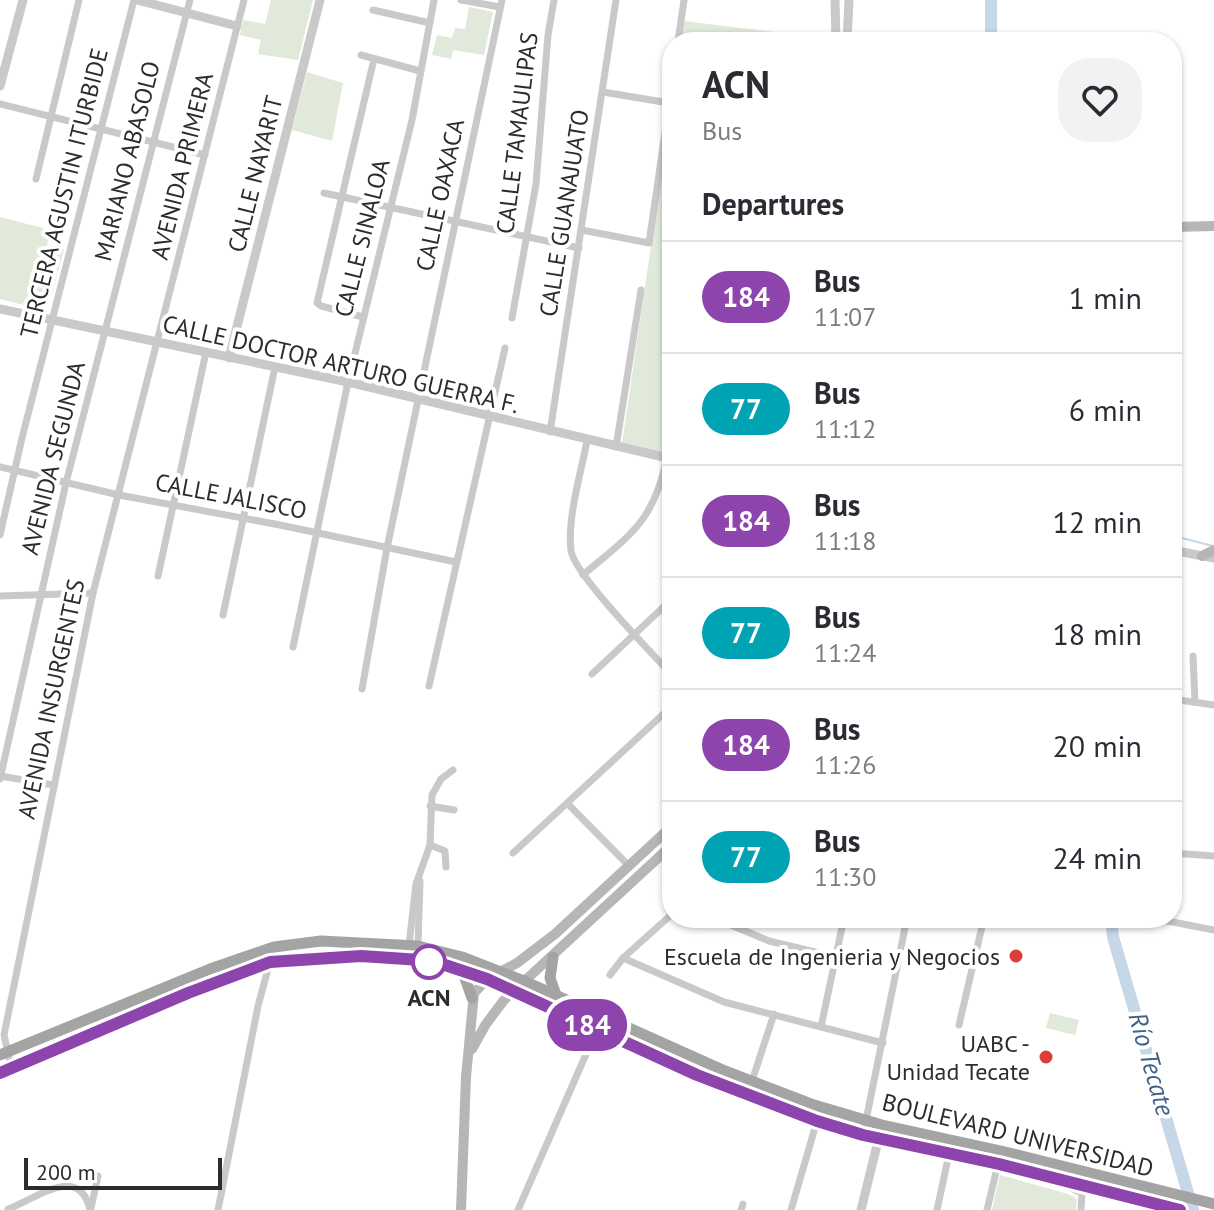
<!DOCTYPE html>
<html lang="en">
<head>
<meta charset="utf-8">
<style>
  :root { --surface:#fff; --page:#f2f2f3; --text:#2b2b33; --muted:#7c7c81; --line:#e1e1e2 }
  body { margin:0; font-family:"PT Sans",sans-serif; background:var(--page); color:var(--text); height:100vh; display:flex; flex-direction:column; font-size:30px; white-space:nowrap }
  * { box-sizing:border-box; margin:0 }
  p { font-size:26px; color:var(--muted) }
  .icon { flex:none; width:44px; height:44px; fill:none; stroke:currentColor; stroke-width:2; stroke-linecap:round; stroke-linejoin:round }
  .map { position:relative; flex:1; overflow:hidden }
  .details { position:absolute; left:662px; top:32px; width:520px; height:896px; display:flex; flex-direction:column; background:var(--surface); border-radius:32px; box-shadow:0 2px 6px #0004 }
  .details>* { flex:none }
  .badge { padding:0 16px; border-radius:26px; font-size:28px; line-height:52px }
  .scale { position:absolute; left:24px; bottom:20px; width:198px; box-sizing:border-box; padding-left:8px; border:4px solid #2c2c2c; border-top:0; font-size:22px; line-height:28px; white-space:nowrap; color:#2c2c2c; -webkit-text-stroke:6px #fff; paint-order:stroke }
  .map>.badge { position:absolute; translate:-50% -50%; box-shadow:0 0 0 4px #fff }
  h2 { padding:0 40px; font-size:30px; line-height:72px }
  .round { display:grid; place-items:center; flex:none; width:84px; height:84px; border-radius:32px; background:var(--page) }
  .summary { display:flex; align-items:center; justify-content:space-between; height:136px; padding:0 40px }
  h1 { font-size:38px; font-weight:700; line-height:60px }
  ul { padding:0; list-style:none }
  li { display:flex; align-items:center; gap:24px; height:112px; padding:0 40px; border-top:2px solid var(--line) }
  li div { flex:1 }
  li b { display:block; font-size:30px }
  li em { font-style:normal }
  li .badge { min-width:88px; font-weight:700; text-align:center }
  .map>svg:first-child { display:block }
</style>
</head>
<body>
<div class="map">
<svg width="1214" height="1210" viewBox="0 0 1214 1210">
  <rect width="100%" height="100%" fill="#fff"/>
  <g fill="#e0e9da">
    <polygon points="271,0 313,0 298,60 258,54 261,40 240,35 243,20 265,24"/>
    <polygon points="469,7 493,12 484,55 453,50 451,59 432,55 437,35 452,38 455,28 465,29"/>
    <polygon points="684,21 832,39 832,42 681,42"/>
    <polygon points="307,72 343,83 332,141 292,130"/>
    <polygon points="672,102 672,454 622,444"/>
    <polygon points="0,217 50,230 47,246 64,250 51,297 35,293 32,307 0,299"/>
    <polygon points="1050,1013 1079,1020 1075,1035 1046,1028"/>
    <polygon points="1000,1175 1068,1194 1077,1199 1076,1210 992,1210"/>
  </g>
  <g fill="none" stroke-linecap="round" stroke-linejoin="round">
    <g stroke="#c6d7e8" stroke-width="2">
      <polyline points="1172,535 1177,537"/>
      <polyline points="1182,538 1213,546"/>
    </g>
    <g stroke="#c6d7e8" stroke-width="12">
      <polyline points="991,0 991,42"/>
      <polyline points="1111,918 1113,937 1193,1210"/>
    </g>
    <g stroke="#c9c9c9" stroke-width="7">
      <polyline points="461,0 500,7"/>
      <polyline points="373,10 430,23"/>
      <polyline points="678,42 684,0"/>
      <polyline points="361,55 420,71"/>
      <polyline points="603,92 669,103"/>
      <polyline points="0,104 205,155"/>
      <polyline points="36,179 79,0"/>
      <polyline points="324,193 579,248"/>
      <polyline points="582,230 649,243 672,85"/>
      <polyline points="363,317 321,306 317,303 374,59"/>
      <polyline points="512,318 536,184 548,35 554,0"/>
      <polyline points="550,432 616,0"/>
      <path d="M 587,441 C 581,473 567,518 571,551 C 575,575 652,653 672,675"/>
      <polyline points="616,447 641,290"/>
      <polyline points="0,467 119,495 280,525 456,562"/>
      <polyline points="0,535 22,438 134,0"/>
      <path d="M 583,575 C 631,534 653,523 667,458"/>
      <polyline points="158,576 206,352"/>
      <polyline points="0,596 93,593"/>
      <polyline points="223,615 275,367"/>
      <polyline points="293,647 348,382 412,120 434,0"/>
      <polyline points="1193,656 1195,702"/>
      <polyline points="592,674 672,599"/>
      <polyline points="429,686 505,348"/>
      <polyline points="362,689 387,548 502,0"/>
      <polyline points="1172,699 1214,705"/>
      <polyline points="0,776 53,785"/>
      <polyline points="0,779 66,483 190,0"/>
      <polyline points="568,804 628,865"/>
      <polyline points="430,806 454,810"/>
      <polyline points="430,845 445,851 446,867"/>
      <polyline points="513,853 672,706"/>
      <polyline points="1172,853 1214,856"/>
      <polyline points="714,918 769,941 836,957"/>
      <polyline points="1152,918 1214,930"/>
      <polyline points="409,945 416,884 430,845 432,795 441,779 453,770"/>
      <polyline points="418,946 420,881"/>
      <polyline points="623,958 724,1002 883,1043"/>
      <polyline points="610,975 623,958 672,914"/>
      <polyline points="959,1025 984,918"/>
      <polyline points="821,1027 844,918"/>
      <polyline points="11,1067 4,1035 93,593 244,0"/>
      <polyline points="752,1081 774,1014"/>
      <polyline points="863,1135 907,918"/>
      <polyline points="1058,1182 1082,1193 1081,1210"/>
      <polyline points="91,1208 98,1176"/>
      <path d="M 8,1209 C 37,1198 80,1163 90,1210"/>
      <polyline points="218,1210 258,1006 274,947"/>
      <polyline points="518,1210 597,1029"/>
      <polyline points="741,1210 743,1204"/>
      <polyline points="791,1210 817,1121"/>
      <polyline points="937,1210 949,1154"/>
      <polyline points="987,1210 1001,1151"/>
    </g>
    <g stroke="#c9c9c9" stroke-width="9">
      <polyline points="137,0 237,26"/>
      <polyline points="835,0 836,42"/>
      <polyline points="847,42 849,0"/>
      <polyline points="0,86 23,0"/>
      <polyline points="0,309 348,382 672,459"/>
      <polyline points="229,358 320,0"/>
      <polyline points="1172,550 1214,558"/>
      <polyline points="861,1210 882,1125"/>
    </g>
    <g stroke="#b6b6b6" stroke-width="10">
      <polyline points="1172,227 1214,226"/>
      <polyline points="1202,556 1214,550"/>
      <polyline points="472,1049 486,1024 504,1000 672,845"/>
      <polyline points="461,1210 466,1077 474,993 487,979 517,963 555,934 672,826"/>
    </g>
    <g stroke="#a4a4a4" stroke-width="11">
      <polyline points="553,957 550,978 556,995"/>
      <polyline points="462,970 472,998"/>
      <polyline points="0,1055 210,969 274,947 321,941 418,946 462,957 524,981 725,1071 811,1104 882,1125 1001,1151 1214,1204"/>
      <polyline points="0,1073 188,993 270,962 361,956 421,960 442,964 487,979 697,1075 817,1121 863,1135 999,1164 1180,1210"/>
    </g>
  </g>
  <g fill="none" stroke-linecap="round" stroke-linejoin="round">
    <defs>
      <polyline id="line" points="0,1073 188,993 270,962 361,956 421,960 442,964 487,979 697,1075 817,1121 863,1135 999,1164 1180,1210"/>
    </defs>
    <use href="#line" stroke="#fff" stroke-width="18"/>
    <use href="#line" stroke="#8e44ad" stroke-width="12"/>
  </g>
  <g fill="#da3e36" stroke="#fff" stroke-width="3">
    <circle cx="1016" cy="956" r="8"/>
    <circle cx="1046" cy="1057" r="8"/>
  </g>
  <circle fill="#fff" stroke="#8e44ad" stroke-width="4" cx="429" cy="962" r="16"/>
  <g text-anchor="middle" dominant-baseline="central" stroke-width="8" stroke-linejoin="round" paint-order="stroke">
    <g font-size="24" fill="#2c2c2c" stroke="#fff">
      <text transform="translate(517 133) rotate(-83)">CALLE TAMAULIPAS</text>
      <text transform="translate(127 161) rotate(-76)">MARIANO ABASOLO</text>
      <text transform="translate(182 166) rotate(-76)">AVENIDA PRIMERA</text>
      <text transform="translate(255 174) rotate(-76)">CALLE NAYARIT</text>
      <text transform="translate(64 193) rotate(-76)">TERCERA AGUSTIN ITURBIDE</text>
      <text transform="translate(440 195) rotate(-78)">CALLE OAXACA</text>
      <text transform="translate(564 213) rotate(-81)">CALLE GUANAJUATO</text>
      <text transform="translate(362 238) rotate(-76)">CALLE SINALOA</text>
      <text transform="translate(341 364) rotate(13)">CALLE DOCTOR ARTURO GUERRA F.</text>
      <text transform="translate(53 458) rotate(-76)">AVENIDA SEGUNDA</text>
      <text transform="translate(231 496) rotate(11)">CALLE JALISCO</text>
      <text transform="translate(51 699) rotate(-78)">AVENIDA INSURGENTES</text>
      <text transform="translate(1018 1135) rotate(14)">BOULEVARD UNIVERSIDAD</text>
    </g>
    <g font-size="24" fill="#2c2c2c" stroke="#fff" text-anchor="end">
      <text x="1000" y="956">Escuela de Ingenieria y Negocios</text>
      <text x="1030" y="1043">UABC -<tspan x="1030" dy="28">Unidad Tecate</tspan></text>
    </g>
    <g font-size="24" font-weight="bold" fill="#2c2c2c" stroke="#fff">
      <text x="429" y="997">ACN</text>
    </g>
    <g font-size="26" font-style="italic" fill="#3f6388" stroke="#fff">
      <text transform="translate(1152 1064) rotate(74)">Río Tecate</text>
    </g>
  </g>
</svg>
<div class="scale">200 m</div>
<b class="badge" style="left:587px;top:1025px;background:#8e44ad;color:#fff">184</b>
<section class="details">
<div class="summary"><div><h1>ACN</h1><p>Bus</p></div><a class="round"><svg class="icon" aria-label="heart" viewBox="0 0 24 24"><path d="M12 20l-8-8c-3-5 5-10 8-4 3-6 11-1 8 4z"/></svg></a></div>
<h2>Departures</h2>
<ul>
<li><span class="badge" style="background:#8e44ad;color:#fff">184</span><div><b>Bus</b><p>11:07</p></div><em>1 min</em></li>
<li><span class="badge" style="background:#00a3b4;color:#fff">77</span><div><b>Bus</b><p>11:12</p></div><em>6 min</em></li>
<li><span class="badge" style="background:#8e44ad;color:#fff">184</span><div><b>Bus</b><p>11:18</p></div><em>12 min</em></li>
<li><span class="badge" style="background:#00a3b4;color:#fff">77</span><div><b>Bus</b><p>11:24</p></div><em>18 min</em></li>
<li><span class="badge" style="background:#8e44ad;color:#fff">184</span><div><b>Bus</b><p>11:26</p></div><em>20 min</em></li>
<li><span class="badge" style="background:#00a3b4;color:#fff">77</span><div><b>Bus</b><p>11:30</p></div><em>24 min</em></li>
</ul>
</section>
</div>
</body>
</html>
